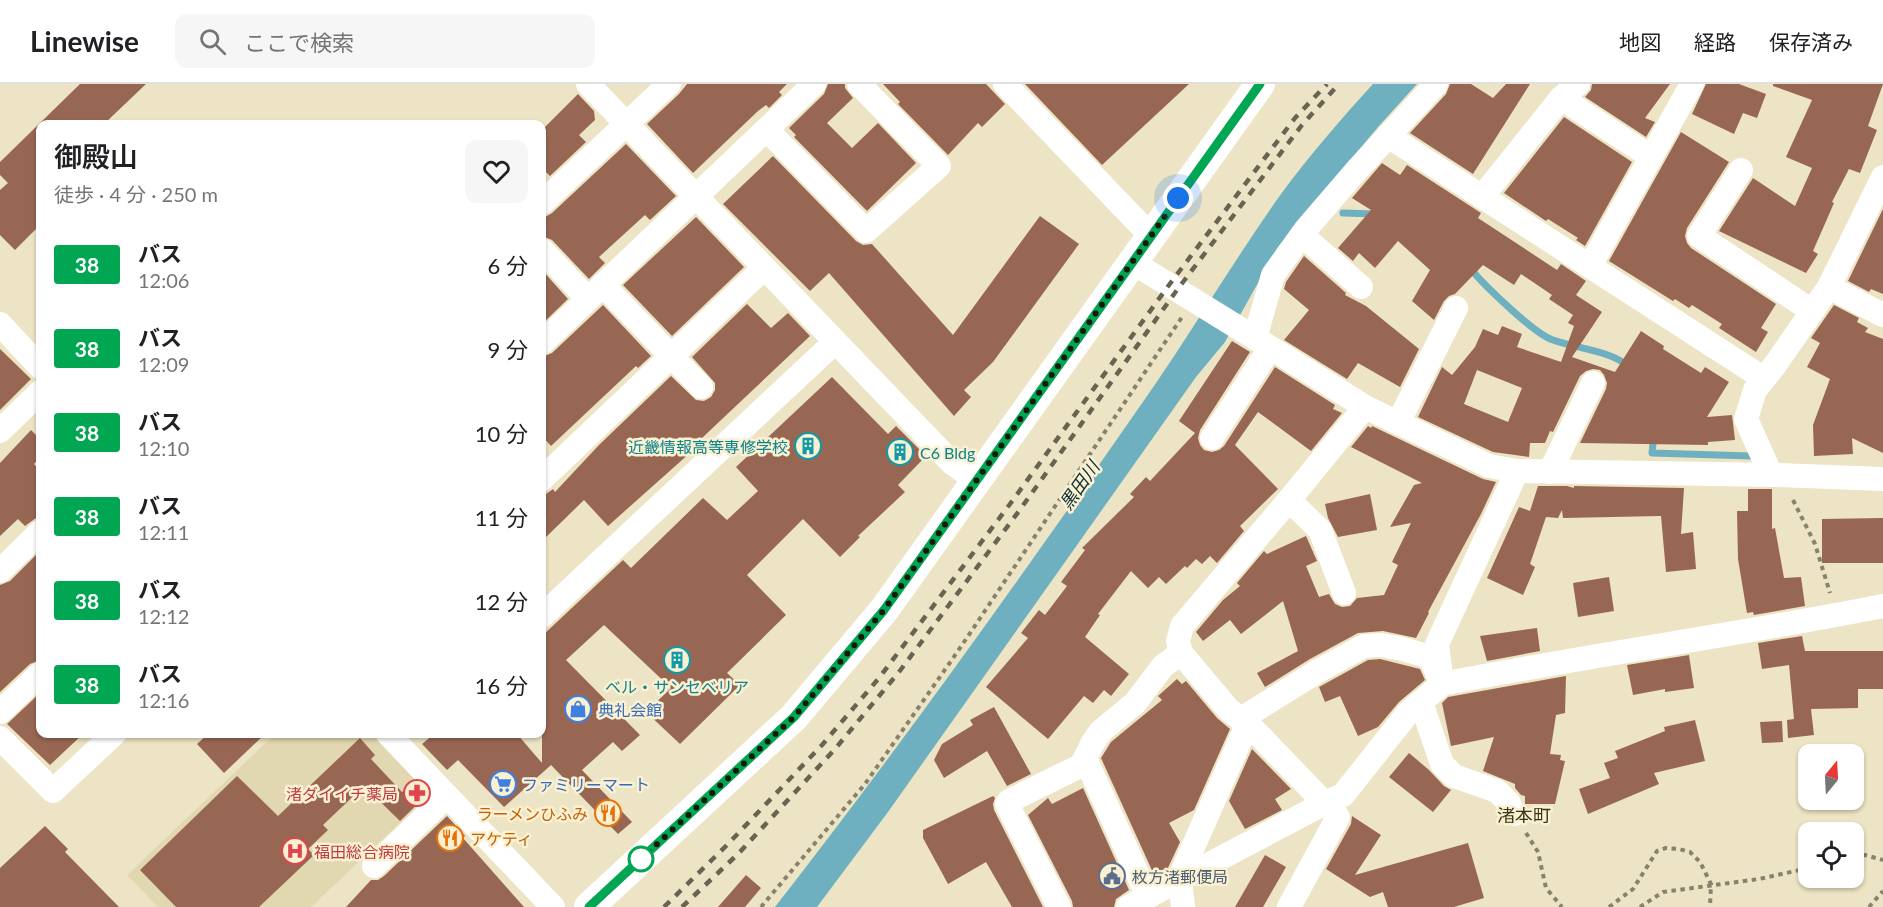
<!DOCTYPE html>
<html lang="ja">
<head>
<meta charset="utf-8">
<style>
  :root { --surface:#fff; --page:#f6f6f6; --text:#202124; --muted:#757577; --line:#e0e0e0 }
  body { margin:0; font-family:Lato,"Noto Sans JP",sans-serif; background:var(--page); color:var(--text); height:100vh; display:flex; flex-direction:column; font-size:22px; white-space:nowrap }
  * { box-sizing:border-box; margin:0 }
  p { font-size:20px; color:var(--muted) }
  .icon { flex:none; width:33px; height:33px; fill:none; stroke:currentColor; stroke-width:2; stroke-linecap:round; stroke-linejoin:round }
  .map { position:relative; flex:1; overflow:hidden }
  .panel { position:absolute; left:36px; top:36px; width:510px; height:618px; display:flex; flex-direction:column; background:var(--surface); border-radius:12px; box-shadow:0 2px 4px #0004 }
  .panel>* { flex:none }
  .badge { padding:0 12px; border-radius:4px; font-size:21px; line-height:39px }
  .needle { width:39px; rotate:18deg }
  .tools { position:absolute; left:1798px; top:660px; display:grid; gap:12px }
  .tools a { display:grid; place-items:center; width:66px; height:66px; border-radius:12px; background:var(--surface); box-shadow:0 2px 4px #0004; font-size:30px }
  .you { position:absolute; width:30px; height:30px; margin:-15px; border:4px solid #fff; border-radius:50%; background:#1a73e8; box-shadow:0 0 0 9px #1a73e833 }
  .map>.badge { position:absolute; translate:-50% -50%; box-shadow:0 0 0 3px #fff }
  .round { display:grid; place-items:center; flex:none; width:63px; height:63px; border-radius:12px; background:var(--page) }
  .overview { display:flex; align-items:center; justify-content:space-between; height:102px; padding:0 18px }
  h1 { font-size:28px; font-weight:600; line-height:45px }
  ul { padding:0; list-style:none }
  li { display:flex; align-items:center; gap:18px; height:84px; padding:0 18px }
  li div { flex:1 }
  li b { display:block; font-size:22px }
  li em { font-style:normal }
  li .badge { min-width:66px; font-weight:700; text-align:center }
  header { display:flex; align-items:center; gap:36px; box-sizing:border-box; height:84px; padding:0 30px; background:var(--surface); border-bottom:2px solid var(--line) }
  header strong { font-size:28px }
  nav { display:flex; gap:33px; margin-inline-start:auto; font-size:21px }
  .search { width:420px; height:54px; background:var(--page); display:flex; align-items:center; gap:15px; box-sizing:border-box; padding:0 21px; border-radius:12px; color:var(--muted); font-size:22px }
  .map>svg:first-child { display:block }
</style>
</head>
<body>
<header>
<strong>Linewise</strong>
<div class="search"><svg class="icon" aria-label="search" viewBox="0 0 24 24"><circle cx="10" cy="10" r="6"/><path d="M15 15l6 6"/></svg>ここで検索</div>
<nav><a>地図</a><a>経路</a><a>保存済み</a></nav>
</header>
<div class="map">
<svg width="1883" height="823" viewBox="0 0 1883 823">
  <rect width="100%" height="100%" fill="#ece4c4"/>
  <polygon fill="#e1d7b0" points="275,650 379,650 428,701 426,714 311,823 158,823 127,791"/>
  <path fill="#6fb0c0" d="M 1373,0 L 1417,0 L 1378,43 L 1278,163 L 1225,258 L 1196,293 L 888,728 L 817,823 L 775,823 C 907,654 1032,478 1154,302 C 1197,239 1237,172 1281,110 C 1309,72 1341,35 1373,0 Z"/>
  <g fill="none" stroke-linecap="round" stroke-linejoin="round">
    <g stroke="#6fb0c0" stroke-width="7">
      <polyline points="1343,129 1375,130"/>
      <path d="M 1469,183 C 1483,200 1534,250 1553,256 C 1578,265 1608,266 1628,282"/>
      <polyline points="1654,351 1652,369 1751,372"/>
    </g>
  </g>
  <g fill="#986753" fill-rule="evenodd">
    <polygon points="80,0 146,0 104,40 40,40 40,141 15,166 0,151 0,106 8,99 0,91 0,78"/>
    <polygon points="687,0 787,0 779,8 782,11 769,24 766,21 758,27 693,89 647,40 679,10"/>
    <polygon points="828,0 845,0 845,4 853,14 827,39 852,64 878,39 916,79 867,127 794,53 796,51 789,44 824,10"/>
    <polygon points="883,0 986,0 1005,20 982,43 978,39 948,71 898,20 900,18"/>
    <polygon points="1025,0 1189,0 1102,81"/>
    <polygon points="1450,0 1471,0 1493,14 1506,0 1530,0 1473,90 1410,49 1446,10"/>
    <polygon points="1592,0 1670,0 1645,34 1655,38 1646,53 1585,13 1591,6"/>
    <polygon points="1706,0 1739,0 1766,10 1757,34 1743,29 1734,50 1692,30"/>
    <polygon points="1773,0 1883,0 1868,42 1877,46 1860,89 1849,85 1832,118 1834,119 1813,167 1818,170 1806,189 1719,147 1753,94 1795,122 1812,84 1786,73 1812,16 1773,2"/>
    <polygon points="578,10 594,27 595,36 579,51 586,58 550,92 542,84 542,46"/>
    <polygon points="1564,33 1632,78 1585,162 1576,156 1578,154 1548,135 1546,137 1504,109"/>
    <polygon points="1681,48 1729,78 1687,144 1685,152 1687,159 1691,164 1776,220 1761,244 1768,248 1756,268 1719,244 1722,240 1692,221 1689,224 1675,215 1673,217 1609,177"/>
    <polygon points="626,60 676,112 650,136 645,131 599,173 605,179 589,195 552,156 542,152 542,135 552,129"/>
    <polygon points="773,72 856,157 863,161 872,160 953,251 1040,132 1079,160 993,278 964,306 971,313 954,332 829,189 810,207 723,120"/>
    <path d="M 1382,79 L 1400,91 L 1407,81 L 1481,129 L 1478,134 L 1557,186 L 1561,180 L 1586,197 L 1576,211 L 1602,228 L 1572,273 L 1615,288 L 1641,247 L 1664,262 L 1663,265 L 1701,289 L 1705,283 L 1729,298 L 1707,333 L 1732,331 L 1735,356 L 1708,358 L 1708,361 L 1580,359 L 1606,305 L 1607,299 L 1604,291 L 1600,286 L 1593,285 L 1586,287 L 1580,292 L 1553,348 L 1550,347 L 1545,359 L 1530,359 L 1529,373 L 1493,368 L 1418,333 L 1442,283 L 1452,291 L 1475,263 L 1483,245 L 1498,251 L 1502,242 L 1522,250 L 1517,263 L 1561,278 L 1574,242 L 1568,239 L 1573,231 L 1549,215 L 1552,211 L 1521,190 L 1514,201 L 1483,181 L 1455,210 L 1449,212 L 1444,217 L 1434,236 L 1412,217 L 1430,186 L 1398,157 L 1375,184 L 1359,169 L 1353,177 L 1338,164 L 1371,126 L 1352,114 ZM 1477,286 L 1522,304 L 1508,338 L 1464,320 Z"/>
    <polygon points="1883,125 1883,210 1871,205 1869,208 1848,197"/>
    <polygon points="696,133 744,183 672,252 623,201"/>
    <polygon points="1304,172 1346,209 1345,211 1366,222 1419,265 1400,303 1358,279 1347,295 1284,256 1309,226 1284,205 1286,198"/>
    <polygon points="542,186 568,215 542,240"/>
    <polygon points="747,220 771,244 788,229 810,252 702,354 691,368 608,442 584,416 542,457 542,413 553,405 555,408 599,361 671,292 696,316 704,317 711,313 715,306 715,299 692,273"/>
    <polygon points="603,221 651,272 638,284 636,282 551,362 542,352 542,273 552,269"/>
    <polygon points="1834,221 1859,234 1857,238 1868,244 1865,248 1883,255 1883,369 1852,354 1853,370 1814,372 1813,341 1830,295 1807,283 1820,259 1811,254"/>
    <polygon points="1232,257 1250,268 1200,346 1198,354 1200,361 1204,366 1212,368 1219,366 1224,362 1275,283 1335,321 1333,325 1342,329 1311,367 1258,328 1235,361 1278,405 1240,442 1244,447 1217,479 1210,472 1202,480 1196,475 1187,484 1185,482 1166,500 1159,493 1148,504 1131,487 1098,530 1100,531 1085,553 1129,590 1111,612 1104,606 1093,619 1084,612 1048,655 986,603 1028,554 1021,549 1039,526 1045,531 1067,502 1061,498 1085,466 1082,464 1134,413 1130,410 1146,393 1150,397 1195,349 1179,337"/>
    <polygon points="0,265 31,295 0,326"/>
    <polygon points="832,293 888,350 896,342 926,372 898,401 905,408 858,452 860,453 840,473 803,435 747,491 786,531 727,589 740,601 680,660 646,628 671,604 604,541 566,576 640,651 622,667 613,658 582,686 632,738 618,750 551,681 504,723 458,676 447,686 422,660 434,650 517,650 542,679 542,552 623,476 631,484 703,414 727,436 758,407 736,383"/>
    <polygon points="1368,342 1371,344 1372,342 1483,395 1496,398 1481,430 1428,528 1429,529 1416,554 1383,547 1358,549 1310,575 1265,603 1257,589 1298,567 1283,517 1241,550 1230,536 1203,557 1196,548 1223,516 1240,502 1237,499 1264,467 1267,470 1306,452 1317,477 1306,482 1319,513 1329,510 1335,520 1342,523 1350,522 1357,514 1384,511 1398,481 1392,478 1411,439 1390,443 1414,401 1422,399 1351,363"/>
    <polygon points="31,346 40,355 40,373 34,380 40,387 40,434 36,434 25,442 18,435 0,452 0,379"/>
    <polygon points="1538,402 1567,402 1574,404 1574,402 1684,404 1681,450 1693,448 1696,485 1666,488 1661,432 1563,434 1562,426 1558,434 1546,433 1530,480 1535,483 1523,511 1487,494 1519,423 1530,427"/>
    <polygon points="1748,405 1772,405 1772,445 1775,444 1784,494 1801,493 1805,522 1754,531 1753,528 1747,529 1738,475 1737,427 1748,427"/>
    <polygon points="1370,410 1377,446 1338,453 1328,434 1325,420"/>
    <polygon points="1883,434 1883,479 1822,479 1822,435"/>
    <polygon points="40,467 40,576 30,580 0,608 0,501 10,497"/>
    <polygon points="1609,493 1614,527 1578,533 1573,499"/>
    <polygon points="1537,544 1540,567 1487,577 1480,552"/>
    <polygon points="1802,552 1805,567 1883,567 1883,605 1858,605 1858,624 1811,625 1814,651 1788,654 1787,636 1794,635 1789,581 1762,585 1758,559"/>
    <polygon points="1689,571 1694,604 1665,608 1665,605 1633,611 1627,581"/>
    <polygon points="1380,575 1420,585 1425,596 1399,618 1378,643 1358,652 1340,612 1325,618 1319,603 1368,576"/>
    <polygon points="1566,592 1565,629 1556,631 1550,670 1561,671 1560,676 1565,677 1555,720 1525,720 1525,712 1521,711 1515,704 1515,700 1483,687 1494,653 1451,662 1442,619 1448,613"/>
    <polygon points="1177,595 1182,600 1186,597 1217,634 1230,645 1194,726 1169,739 1180,758 1167,786 1155,793 1101,674 1111,658 1162,616 1158,612"/>
    <polygon points="40,609 40,650 83,650 50,681 7,640"/>
    <polygon points="994,623 1031,690 1007,702 987,667 944,694 934,676 942,660 973,641 970,636"/>
    <polygon points="1695,636 1705,677 1654,689 1659,700 1588,730 1579,705 1610,694 1604,679 1618,674 1615,667 1665,647 1664,643"/>
    <polygon points="1782,637 1783,658 1762,659 1760,638"/>
    <polygon points="208,650 265,650 224,689 197,660"/>
    <polygon points="360,654 375,671 371,675 402,708 413,697 427,711 400,737 364,702 323,741 328,746 308,765 314,771 259,823 176,823 140,786 237,692 278,732"/>
    <polygon points="1252,665 1291,705 1275,715 1282,726 1245,745 1229,717"/>
    <polygon points="1409,669 1429,686 1444,702 1451,706 1433,728 1389,693"/>
    <polygon points="1083,704 1129,806 1116,815 1114,823 1073,823 1072,817 1028,731 1048,714 1052,720"/>
    <polygon points="993,712 995,714 993,720 994,726 1043,823 1012,823 986,778 948,800 923,754 923,746"/>
    <polygon points="447,732 465,752 463,754 524,823 346,823 371,796 378,796 384,792"/>
    <polygon points="1352,732 1381,751 1355,791 1468,759 1484,814 1454,823 1388,823 1383,808 1370,813 1326,785 1351,740"/>
    <polygon points="45,742 68,765 65,768 119,823 0,823 0,784"/>
    <polygon points="1265,771 1286,783 1263,823 1235,823"/>
    <polygon points="746,791 761,804 745,823 718,823"/>
  </g>
  <g fill="none" stroke-linecap="round" stroke-linejoin="round">
    <g stroke="#88826c" stroke-width="4" stroke-dasharray="4.5 4.5" stroke-linecap="butt">
      <polyline points="1793,416 1815,460 1830,509"/>
      <polyline points="1526,749 1538,768 1546,804 1562,823"/>
      <polyline points="1854,774 1865,771 1883,776"/>
      <polyline points="761,823 865,700 958,567 1182,233"/>
      <polyline points="1609,823 1633,805 1657,767 1666,764 1679,765 1690,768 1700,778 1711,800 1710,823"/>
      <polyline points="1640,823 1663,808 1759,795 1809,784"/>
      <polyline points="1869,823 1883,807"/>
    </g>
    <g stroke="#fff" stroke-width="24">
      <polyline points="588,0 952,379 977,397"/>
      <polyline points="1005,0 1151,152"/>
      <polyline points="1436,0 1355,88 1306,145 1273,191 1255,254 1365,323 1489,382 1517,387"/>
      <polyline points="1561,14 1651,73"/>
      <polyline points="767,46 866,147 939,82 859,0"/>
      <polyline points="1388,52 1763,294"/>
      <polyline points="1741,86 1699,152 1812,227"/>
      <polyline points="1482,113 1561,14 1578,0"/>
      <polyline points="542,119 669,0"/>
      <polyline points="1302,151 1361,203"/>
      <polyline points="542,166 588,215"/>
      <polyline points="1132,178 1255,254"/>
      <polyline points="1590,182 1692,0"/>
      <polyline points="603,201 701,303"/>
      <polyline points="1829,203 1883,231"/>
      <polyline points="0,240 40,283"/>
      <polyline points="542,259 814,0"/>
      <polyline points="1398,339 1456,224"/>
      <polyline points="0,347 40,308"/>
      <polyline points="1212,354 1270,264"/>
      <polyline points="1550,388 1593,299"/>
      <polyline points="1771,391 1746,335 1755,306 1775,281 1829,203 1883,93"/>
      <polyline points="542,395 764,184"/>
      <polyline points="1289,416 1320,446 1344,509"/>
      <polyline points="0,487 40,448"/>
      <polyline points="542,532 835,258"/>
      <polyline points="1421,618 1442,680 1454,692 1497,707 1509,719 1514,730"/>
      <polyline points="0,628 40,590"/>
      <path d="M 1241,635 L 1318,587 L 1364,562 L 1381,561 L 1403,565 L 1430,573 L 1442,600 C 1589,571 1737,551 1883,522"/>
      <polyline points="388,650 553,823"/>
      <polyline points="0,654 53,707 114,650"/>
      <polyline points="1085,674 1148,813"/>
      <polyline points="374,782 447,712"/>
      <polyline points="1059,823 1007,720 1009,717 1082,681 1092,660 1100,648 1135,619 1163,582 1181,569"/>
      <polyline points="1128,823 1325,719 1343,711 1408,629 1442,600 1437,560 1517,387 1778,391 1883,395"/>
      <polyline points="1183,823 1181,805 1178,797 1247,641"/>
      <polyline points="1289,823 1338,733 1254,646 1228,625 1181,569 1178,557 1182,542 1289,416 1365,323"/>
    </g>
    <polyline stroke="#fff" stroke-width="30" points="589,823 794,633 884,526 1260,0"/>
    <g stroke="#696451" stroke-width="4.5" stroke-dasharray="8 8" stroke-linecap="butt">
      <polyline points="664,823 728,760 822,661 879,594 1010,420 1169,201 1295,34 1327,0"/>
      <polyline points="682,823 738,770 835,665 899,588 1019,427 1177,206 1302,41 1339,0"/>
    </g>
  </g>
  <g fill="none" stroke-linecap="round" stroke-linejoin="round">
    <defs>
      <polyline id="line" points="589,823 794,633 884,526 1260,0"/>
    </defs>
    <use href="#line" stroke="#fff" stroke-width="14"/>
    <use href="#line" stroke="#00a651" stroke-width="9"/>
    <polyline stroke="#19160b" stroke-width="6" stroke-dasharray="0 10.8" points="641,775 794,633 884,526 1178,114"/>
  </g>
  <defs>
    <symbol id="building-ring" viewBox="-11 -11 22 22"><circle r="9.5" fill="#f9f1d1" stroke="#0f9aa8" stroke-width="1.5"/><path d="M-4-6H4V6H1V3H-1V6H-4ZM-2.5-4.3h1.7v1.8h-1.7ZM.8-4.3h1.7v1.8H.8ZM-2.5-1h1.7V.8h-1.7ZM.8-1h1.7V.8H.8Z" fill="#0f9aa8"/></symbol>
    <symbol id="shop-ring" viewBox="-11 -11 22 22"><circle r="9.5" fill="#f9f1d1" stroke="#3f7fe0" stroke-width="1.5"/><path d="M-5-2.5h2.3a2.7 3.5 0 0 1 5.4 0H5L5.5 6h-11ZM-1.5-2.5h3a1.5 2.3 0 0 0-3 0Z" fill="#3f7fe0"/></symbol>
    <symbol id="supermarket-ring" viewBox="-11 -11 22 22"><circle r="9.5" fill="#f9f1d1" stroke="#3f7fe0" stroke-width="1.5"/><path d="M-6-5.5h2.5l.6 2H6L4.5 2H-2.5L-4.4-4H-6ZM-1.5 3.2a1.3 1.3 0 1 0 .1 0ZM3 3.2a1.3 1.3 0 1 0 .1 0Z" fill="#3f7fe0"/></symbol>
    <symbol id="pharmacy-ring" viewBox="-11 -11 22 22"><circle r="9.5" fill="#f9f1d1" stroke="#e0444e" stroke-width="1.5"/><path d="M-2-6h4v4h4v4h-4v4h-4v-4h-4v-4h4Z" fill="#e0444e"/></symbol>
    <symbol id="restaurant-ring" viewBox="-11 -11 22 22"><circle r="9.5" fill="#f9f1d1" stroke="#e8710a" stroke-width="1.5"/><path d="M-5-6h1v4h1v-4h1v4h1v-4h1v5L-1.5 .5V6h-2V.5L-5-1ZM5-6V6H3V1.5H1.5Q1.5-4 5-6Z" fill="#e8710a"/></symbol>
    <symbol id="hospital-ring" viewBox="-11 -11 22 22"><circle r="9.5" fill="#f9f1d1" stroke="#e0444e" stroke-width="1.5"/><path d="M-5-5h3v3.5h4V-5h3V5h-3V1.5h-4V5h-3Z" fill="#e0444e"/></symbol>
    <symbol id="civic-ring" viewBox="-11 -11 22 22"><circle r="9.5" fill="#f9f1d1" stroke="#5c6f8a" stroke-width="1.5"/><path d="M-.6-6.5H3V-4.5H.6V-3L4-1V1h2V6H-6V1h2V-1L-.6-3ZM-1.2 2.5V6h2.4V2.5Z" fill="#5c6f8a"/></symbol>
  </defs>
  <g fill-rule="evenodd">
    <use href="#building-ring" x="793" y="347" width="30" height="30"/>
    <use href="#building-ring" x="885" y="353" width="30" height="30"/>
    <use href="#building-ring" x="662" y="561" width="30" height="30"/>
    <use href="#shop-ring" x="563" y="610" width="30" height="30"/>
    <use href="#supermarket-ring" x="488" y="685" width="30" height="30"/>
    <use href="#pharmacy-ring" x="402" y="694" width="30" height="30"/>
    <use href="#restaurant-ring" x="593" y="714" width="30" height="30"/>
    <use href="#restaurant-ring" x="435" y="739" width="30" height="30"/>
    <use href="#hospital-ring" x="280" y="752" width="30" height="30"/>
    <use href="#civic-ring" x="1097" y="777" width="30" height="30"/>
  </g>
  <circle fill="#fff" stroke="#00a651" stroke-width="3" cx="641" cy="775" r="12"/>
  <g text-anchor="middle" dominant-baseline="central" stroke-width="5" stroke-linejoin="round" paint-order="stroke">
    <g font-size="16" fill="#0d838f" stroke="#f9f1d1" text-anchor="end">
      <text x="788" y="362">近畿情報高等専修学校</text>
      <text x="920" y="368" text-anchor="start">C6 Bldg</text>
      <text x="677" y="602" text-anchor="middle">ベル・サンセベリア</text>
    </g>
    <g font-size="16" fill="#366cbe" stroke="#f9f1d1" text-anchor="start">
      <text x="598" y="625">典礼会館</text>
      <text x="522" y="700">ファミリーマート</text>
    </g>
    <g font-size="16" fill="#be3a42" stroke="#f9f1d1" text-anchor="end">
      <text x="398" y="709">渚ダイイチ薬局</text>
      <text x="314" y="767" text-anchor="start">福田総合病院</text>
    </g>
    <g font-size="16" fill="#c56008" stroke="#f9f1d1" text-anchor="end">
      <text x="588" y="729">ラーメンひふみ</text>
      <text x="470" y="754" text-anchor="start">アケティ</text>
    </g>
    <g font-size="16" fill="#4e5e75" stroke="#f9f1d1" text-anchor="start">
      <text x="1132" y="792">枚方渚郵便局</text>
    </g>
    <g font-size="18" font-style="italic" fill="#0e2f36" stroke="#f9f1d1">
      <text transform="translate(1079 401) rotate(-55)">黒田川</text>
    </g>
    <g font-size="18" fill="#393318" stroke="#f9f1d1">
      <text x="1524" y="731">渚本町</text>
    </g>
  </g>
</svg>
<div class="tools">
<a><svg class="needle" viewBox="-14 -14 28 28"><path d="M0-13l5 13h-10z" fill="#e53935"/><path d="M0 13l5-13h-10z" fill="#757577"/></svg></a>
<a><svg class="icon" aria-label="locate" viewBox="0 0 24 24"><circle cx="12" cy="12" r="6"/><path d="M12 2v4M12 18v4M2 12h4M18 12h4"/></svg></a>
</div>
<div class="you" style="left:1178px;top:114px"></div>
<section class="panel">
<div class="overview"><div><h1>御殿山</h1><p>徒歩 · 4 分 · 250 m</p></div><a class="round"><svg class="icon" aria-label="heart" viewBox="0 0 24 24"><path d="M12 20l-8-8c-3-5 5-10 8-4 3-6 11-1 8 4z"/></svg></a></div>
<ul>
<li><span class="badge" style="background:#00a651;color:#fff">38</span><div><b>バス</b><p>12:06</p></div><em>6 分</em></li>
<li><span class="badge" style="background:#00a651;color:#fff">38</span><div><b>バス</b><p>12:09</p></div><em>9 分</em></li>
<li><span class="badge" style="background:#00a651;color:#fff">38</span><div><b>バス</b><p>12:10</p></div><em>10 分</em></li>
<li><span class="badge" style="background:#00a651;color:#fff">38</span><div><b>バス</b><p>12:11</p></div><em>11 分</em></li>
<li><span class="badge" style="background:#00a651;color:#fff">38</span><div><b>バス</b><p>12:12</p></div><em>12 分</em></li>
<li><span class="badge" style="background:#00a651;color:#fff">38</span><div><b>バス</b><p>12:16</p></div><em>16 分</em></li>
</ul>
</section>
</div>
</body>
</html>
